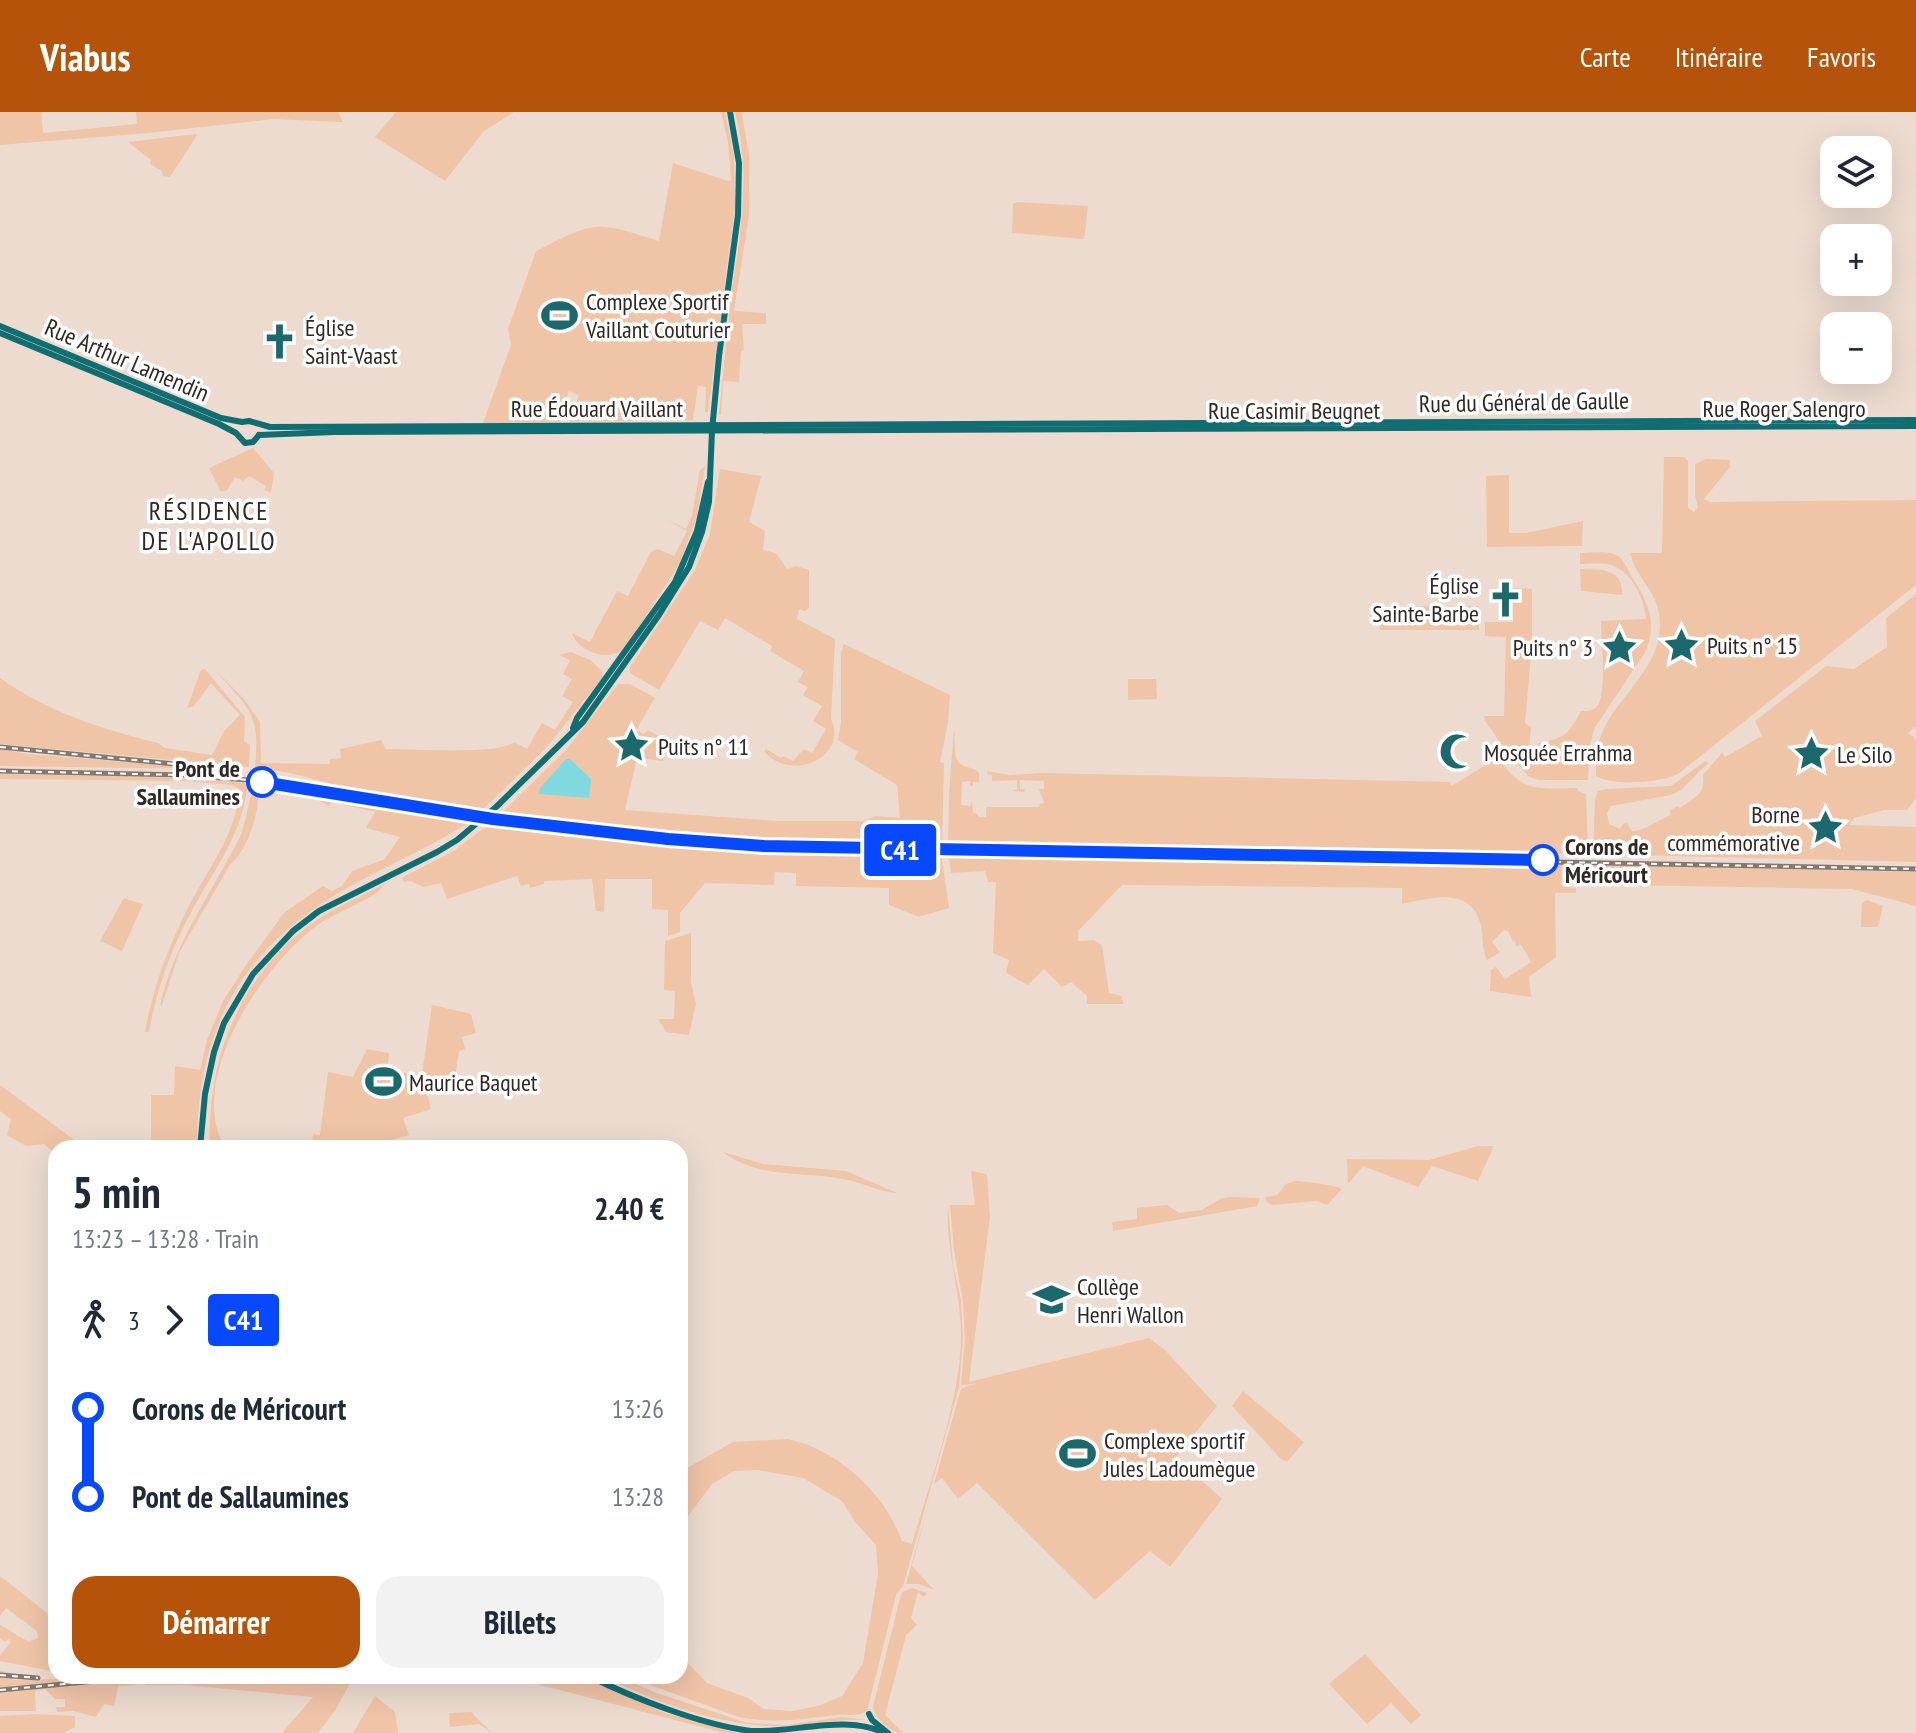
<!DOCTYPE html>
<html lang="fr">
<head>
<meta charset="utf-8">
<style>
  :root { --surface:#fff; --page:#f2f2f3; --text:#1f2937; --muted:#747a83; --accent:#b45309 }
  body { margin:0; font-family:"PT Sans Narrow",sans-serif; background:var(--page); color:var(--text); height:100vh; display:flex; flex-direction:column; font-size:30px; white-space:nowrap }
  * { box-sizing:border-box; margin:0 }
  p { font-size:26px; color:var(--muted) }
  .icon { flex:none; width:44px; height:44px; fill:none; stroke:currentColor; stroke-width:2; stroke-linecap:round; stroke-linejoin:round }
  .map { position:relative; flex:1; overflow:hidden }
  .drawer { position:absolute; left:48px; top:1028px; width:640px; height:544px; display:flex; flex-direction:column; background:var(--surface); border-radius:24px; box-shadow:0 8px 32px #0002 }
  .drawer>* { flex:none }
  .badge { padding:0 16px; border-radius:6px; font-size:28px; line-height:52px }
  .controls { position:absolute; left:1820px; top:24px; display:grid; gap:16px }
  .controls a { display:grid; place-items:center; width:72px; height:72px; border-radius:16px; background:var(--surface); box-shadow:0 8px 32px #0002; font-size:40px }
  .map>.badge { position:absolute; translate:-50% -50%; box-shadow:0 0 0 4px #fff }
  .legs { display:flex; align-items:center; gap:12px; height:88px; padding:0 24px; font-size:26px }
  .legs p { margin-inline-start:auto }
  .summary { display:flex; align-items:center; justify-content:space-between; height:136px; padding:0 24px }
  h1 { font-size:44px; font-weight:800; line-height:60px }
  .button { display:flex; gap:16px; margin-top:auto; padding:16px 24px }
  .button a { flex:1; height:92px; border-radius:24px; background:var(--accent); color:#fff; font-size:32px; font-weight:800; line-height:92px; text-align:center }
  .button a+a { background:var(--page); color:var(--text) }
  ul { padding:0 24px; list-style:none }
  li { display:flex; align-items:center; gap:28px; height:88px; font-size:30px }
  li i { display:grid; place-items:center; width:12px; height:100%; margin:0 10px; background:currentColor }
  li i::after { content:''; width:20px; height:20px; margin:-10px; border:6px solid; border-radius:50%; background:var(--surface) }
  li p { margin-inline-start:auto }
  li:first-child i { background:linear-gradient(#0000 50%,currentColor 0) }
  li:last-child i { background:linear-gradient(currentColor 50%,#0000 0) }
  header { display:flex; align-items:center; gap:48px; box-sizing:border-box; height:112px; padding:0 40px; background:var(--accent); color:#fff }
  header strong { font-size:38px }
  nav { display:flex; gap:44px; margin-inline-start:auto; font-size:28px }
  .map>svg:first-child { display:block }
</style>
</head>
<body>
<header>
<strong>Viabus</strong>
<nav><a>Carte</a><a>Itinéraire</a><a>Favoris</a></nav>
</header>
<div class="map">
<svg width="1916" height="1621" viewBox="0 0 1916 1621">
  <rect width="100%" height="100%" fill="#eddbcf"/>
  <g fill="#f0c4a7">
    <polygon points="0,0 41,0 43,21 137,12 136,0 338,0 343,10 273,7 148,21 0,33"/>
    <polygon points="396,0 514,0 483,20 445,69 375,25"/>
    <path d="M 721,0 L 725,0 L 734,44 L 735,94 L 708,300 L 705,300 L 706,275 L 698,274 L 693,308 L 570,310 L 579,283 L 569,279 L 560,310 L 483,311 L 511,233 L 508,217 L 536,139 C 597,108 595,109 659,129 L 673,51 L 728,69 L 731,68 L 728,30 Z"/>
    <path d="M 735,0 L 741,0 L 743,8 L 749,43 L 749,103 L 734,199 L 766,201 L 766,212 L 742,212 L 744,238 L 741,239 L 739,270 L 723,269 L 721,303 L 719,303 C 723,262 727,220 732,179 C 741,118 751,61 735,0 Z"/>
    <polygon points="195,22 197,23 170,65 163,64 162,59 150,52 151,48 128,30"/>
    <polygon points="1017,90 1088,94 1084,127 1012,121 1013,92"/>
    <polygon points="253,336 274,361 271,381 264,378 266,374 249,364 243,369 235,365 227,378 221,380 209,356"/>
    <path d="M 1664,345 L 1685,345 L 1688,349 L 1688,396 L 1694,400 L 1698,395 L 1695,383 L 1695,352 L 1706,347 L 1730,348 L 1730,355 L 1704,387 L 1709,390 L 1916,388 L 1916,473 L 1678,662 C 1661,671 1612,674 1596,664 C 1596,649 1596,635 1602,621 C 1617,585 1660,556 1660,514 C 1661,480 1636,468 1630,441 L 1662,441 Z"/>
    <path d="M 705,354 L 697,404 L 680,451 L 624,538 C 607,549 578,540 572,521 L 590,530 L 617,479 L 628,484 L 651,440 L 658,437 L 674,444 L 687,419 L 666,407 L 686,417 L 692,404 L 700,358 Z"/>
    <path d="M 720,357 L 761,364 L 749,410 L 765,419 L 763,438 L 776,441 L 787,457 L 796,454 L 809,458 L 809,496 L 805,499 L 799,497 L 797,507 L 835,527 L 831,607 C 849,646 790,671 764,639 L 766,637 L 781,646 L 783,644 L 793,649 L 804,637 L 812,641 L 826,617 L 813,609 L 822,594 L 803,583 L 808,575 L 798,570 L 804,559 L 770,539 L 772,534 L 725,506 L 718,518 L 700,509 L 659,578 L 630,561 L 630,555 L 695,458 L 710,422 Z"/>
    <polygon points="1509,363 1509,421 1526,421 1583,409 1582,434 1487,435 1486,364"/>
    <path d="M 1580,441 C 1590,441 1609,438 1618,444 C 1624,448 1628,458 1632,465 C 1648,490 1659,512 1644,542 L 1594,617 L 1590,633 L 1588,668 L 1539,668 L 1529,665 L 1506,639 L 1485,609 L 1484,604 L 1504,604 L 1506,525 L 1485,524 L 1485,510 L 1513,510 L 1513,476 L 1532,477 L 1532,532 L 1525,611 L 1531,615 L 1529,638 L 1535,638 L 1538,631 C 1564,627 1569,622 1581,599 C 1587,599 1594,599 1598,593 C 1607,577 1601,528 1601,509 L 1646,507 C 1645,486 1630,456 1607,452 C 1598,451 1588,452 1580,452 Z"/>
    <path d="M 1580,457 C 1602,457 1623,457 1622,483 L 1581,479 Z"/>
    <path d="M 1916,482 L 1916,614 L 1908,621 L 1916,627 L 1916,686 L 1907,698 L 1884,698 L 1854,706 L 1849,713 L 1916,715 L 1916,750 L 1593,742 L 1595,687 L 1598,679 L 1606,677 L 1671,674 L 1705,649 L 1708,651 L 1681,678 L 1671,683 L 1611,694 L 1607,701 L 1609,712 L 1620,717 L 1623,712 L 1627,711 L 1632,719 C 1642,720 1659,708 1670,703 L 1670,698 L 1678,694 L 1680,696 C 1692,686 1706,684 1703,663 L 1722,641 L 1725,645 L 1762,624 L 1755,609 L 1826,554 L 1854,557 L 1887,535 L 1886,506 Z"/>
    <rect x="1380" y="494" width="99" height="24"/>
    <polygon points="844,532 950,583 948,611 940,650 944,651 942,733 724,726 500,703 566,638 618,572 630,572 655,586 636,618 644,622 648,618 673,632 663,649 637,646 625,698 779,709 863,709 875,704 900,706 897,673 854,647 858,640 838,628 841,610 841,540"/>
    <path d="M 571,540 L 590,548 L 602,559 L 602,566 L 546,636 L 480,700 L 367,681 L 290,661 L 255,655 C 261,600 248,596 214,557 L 244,587 L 260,610 L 261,651 L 330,652 L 330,647 L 341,646 L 340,637 L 381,628 L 386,637 C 410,637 501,643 514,630 L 527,637 L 542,611 L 555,618 L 573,590 L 562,584 L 572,567 L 563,562 L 570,548 L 559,543 Z"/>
    <path d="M 205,557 L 245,605 L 244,629 L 250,633 L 249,655 L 0,632 L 0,566 C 48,600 101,617 158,631 L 165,636 L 212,643 L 224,619 L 240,603 L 211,571 L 193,595 L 187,596 L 201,558 Z"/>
    <polygon points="1128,567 1156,567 1157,587 1128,588"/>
    <path d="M 954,617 C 956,625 952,645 960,652 C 967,657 973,654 979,661 L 979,670 L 973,670 L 973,674 L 970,674 L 970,669 L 962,670 L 961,693 L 970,694 L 972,689 L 973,701 L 977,702 L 978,705 L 986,705 L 986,695 L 1039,695 L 1040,692 L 1044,691 L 1039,677 L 1044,677 L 1044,669 L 1020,668 L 1020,677 L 1025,677 L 1024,680 L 1012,679 L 1017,677 L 1017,668 L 992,669 L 992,663 L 987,662 L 987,659 L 1009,663 L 1043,661 L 1450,670 L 1451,674 L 1498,646 C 1524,682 1537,676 1578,676 L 1578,679 L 1586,682 L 1588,742 L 948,733 L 949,682 Z"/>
    <polygon points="0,637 27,642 212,657 0,654"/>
    <path d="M 0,662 L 154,665 L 248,671 C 241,724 220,748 195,793 C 172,834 157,875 149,920 L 145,920 C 153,876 168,835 188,796 C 206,759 239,719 239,677 L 232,673 L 187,669 L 0,667 Z"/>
    <path d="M 256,673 C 264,690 247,741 231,751 L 179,841 L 162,893 L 160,894 C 174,831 211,782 240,725 C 247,709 249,682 256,673 Z"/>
    <path d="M 304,680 L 474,707 C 431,736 384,754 340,780 C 239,840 197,919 197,1036 L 151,1036 L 151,983 L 174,983 L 175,954 L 200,958 L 207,928 L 223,889 L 246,853 L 284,801 L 323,774 L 332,779 L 342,774 L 352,759 L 385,747 L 400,725 L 366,716 L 375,700 L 332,690 L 329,694 Z"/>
    <polygon points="492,710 724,735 941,741 949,796 919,805 889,793 889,776 796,774 796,761 775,760 774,773 705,771 680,801 680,820 668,824 668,798 652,797 652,767 605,767 604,800 596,799 592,767 544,769 544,772 530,776 529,772 521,774 517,764 447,787 441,771 423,775 411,769 404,770 402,766 455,738"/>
    <path d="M 948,741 L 1586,752 L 1585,765 L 1561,770 L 1562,774 L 1576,776 L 1576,781 L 1555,781 L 1556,845 L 1529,865 L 1531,885 L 1490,879 L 1491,858 L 1496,855 L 1505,867 L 1531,850 L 1521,833 L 1516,834 L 1515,829 L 1513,830 L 1508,819 L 1504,818 L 1492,830 L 1500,840 L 1487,848 C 1481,836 1484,823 1480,810 C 1469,774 1430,786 1402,792 L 1402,776 L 1122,773 L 1078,819 L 1078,829 L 1094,828 L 1102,833 L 1109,881 L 1122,884 L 1123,892 L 1087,892 L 1087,884 L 1071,870 L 1062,875 L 1044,857 L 1028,873 L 1006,861 L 1009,848 L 993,841 L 996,770 L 988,770 L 985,759 L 951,761 Z"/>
    <polygon points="1594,752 1916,760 1916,794 1852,777 1619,773 1619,761 1593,760"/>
    <path d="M 386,771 C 376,787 338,799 319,812 C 263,852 185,967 225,1036 L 210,1036 C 206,949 239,865 311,812 C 335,795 361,785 386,771 Z"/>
    <polygon points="124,786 143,792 122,839 100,829"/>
    <polygon points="1867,788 1883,794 1878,815 1861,815 1862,791"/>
    <polygon points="691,821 691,870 696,892 689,923 666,920 658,907 674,907 675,879 664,878 665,829"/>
    <polygon points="432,893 471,902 476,921 462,925 465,937 459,939 455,965 425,974 431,997 403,1006 409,1023 376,1033 376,1036 311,1036 313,1022 320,1023 328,960 353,965 367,937 389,941 387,960 422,962"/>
    <polygon points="0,973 85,1036 56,1036 56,1042 44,1032 26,1034 7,1023 11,1007 0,999"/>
    <polygon points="1478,1034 1494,1034 1478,1069 1432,1054 1418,1075 1363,1054 1348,1072 1347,1047 1429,1048"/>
    <path d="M 723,1040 L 763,1052 L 846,1059 L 897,1081 C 878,1080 862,1070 843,1067 C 801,1059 759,1067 723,1040 Z"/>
    <polygon points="971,1059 987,1062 990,1105 969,1270 1149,1226 1164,1237 1217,1294 1176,1345 1222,1387 1170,1455 1150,1439 1095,1488 977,1371 958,1387 942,1366 934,1372 912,1454 934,1478 919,1472 906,1472 960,1280 962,1276 975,1272 961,1273 965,1227 963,1190 954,1138 950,1093 975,1093"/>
    <path d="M 1295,1069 C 1303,1069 1335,1073 1342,1077 L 1327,1093 L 1316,1089 L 1272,1093 L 1267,1090 L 1266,1085 L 1277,1083 L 1286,1072 Z"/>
    <polygon points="1229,1085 1260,1086 1257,1094 1113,1119 1112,1110 1137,1107 1137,1096 1167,1093 1179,1101 1202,1098 1220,1087"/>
    <path d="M 948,1093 L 953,1153 L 961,1188 L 963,1227 L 959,1275 L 903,1474 L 896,1483 L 867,1599 C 858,1605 847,1602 836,1603 C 801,1607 775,1612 739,1605 L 625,1564 L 634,1564 L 657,1572 L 656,1564 L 680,1564 L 680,1543 L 707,1571 L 748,1586 L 764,1597 L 792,1599 L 818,1594 L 842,1584 L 863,1551 L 878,1462 L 876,1433 L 856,1411 L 842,1389 L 803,1366 L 758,1358 L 734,1359 L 712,1372 L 680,1415 L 680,1360 L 733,1330 L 788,1327 C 838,1338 885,1381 902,1429 L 912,1432 C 930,1370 959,1292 961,1228 C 962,1183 945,1137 948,1093 Z"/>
    <polygon points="1243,1279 1304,1330 1287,1350 1280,1346 1232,1294"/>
    <polygon points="0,1464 56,1508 56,1560 0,1549 0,1543 11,1530 9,1527 5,1530 0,1526 0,1513 29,1530 38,1526 37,1519 6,1496 0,1504"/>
    <path d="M 912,1476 L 927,1481 L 924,1485 L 918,1480 L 911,1506 L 917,1513 L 906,1523 L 885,1603 L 903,1621 C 891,1621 875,1606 873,1595 L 900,1486 L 902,1480 Z"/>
    <polygon points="1365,1542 1421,1603 1411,1612 1391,1591 1367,1612 1329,1572"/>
    <polygon points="0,1559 10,1561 13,1568 102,1566 0,1577"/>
    <polygon points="175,1564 221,1566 222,1564 354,1564 336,1597 318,1621 282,1621 313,1585 185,1573 145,1573 145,1565"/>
    <polygon points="580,1564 662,1600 737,1621 725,1621 510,1565"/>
    <path d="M 602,1564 L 619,1564 L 654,1580 L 747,1611 L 786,1613 L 842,1605 L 867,1608 C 837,1606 806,1614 775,1614 C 716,1613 654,1589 602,1564 Z"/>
    <polygon points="136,1566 135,1573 118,1574 114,1594 104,1592 96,1605 73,1599 57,1600 56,1595 65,1595 65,1587 55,1587 45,1577 35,1579 36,1599 0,1599 0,1580"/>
    <polygon points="375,1584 395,1600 398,1621 353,1621"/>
    <polygon points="472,1600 473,1602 492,1621 479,1612 450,1615 449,1601"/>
    <polygon points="37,1602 75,1604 75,1615 64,1621 0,1621 0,1604"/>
  </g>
  <polygon fill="#80d9de" points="566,647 570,647 591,667 589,686 539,682 540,676"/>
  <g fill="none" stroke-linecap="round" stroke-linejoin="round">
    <g stroke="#106d72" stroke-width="6">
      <polyline points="0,214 221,306 242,310 249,309 270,315 1916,308"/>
      <polyline points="0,221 219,312 236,321 245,331 253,330 259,323"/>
      <polyline points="259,323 334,320 1916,314"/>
      <polyline points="573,616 577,606 675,470 697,419 708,370"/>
      <polyline points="200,1036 205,982 214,940 224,911 253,862 293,819 319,799 437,740 457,728 496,695 583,610 659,503 689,455 702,420 709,390 712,319 719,244 738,103 739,51 730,0"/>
      <path d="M 589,1564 C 633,1586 702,1613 751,1619 C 793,1621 848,1602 884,1621"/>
      <polyline points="869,1602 872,1608 888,1621"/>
    </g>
    <defs>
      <g id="rail">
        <polyline points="0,635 185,653"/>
        <polyline points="0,659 183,663 248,668 493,707 668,727 784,735 1916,757"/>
        <polyline points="0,1563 38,1566"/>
        <polyline points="0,1578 150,1564"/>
      </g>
    </defs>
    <use href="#rail" stroke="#837770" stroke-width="5"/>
    <use href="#rail" stroke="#fff" stroke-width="2" stroke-dasharray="6" stroke-linecap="butt"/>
  </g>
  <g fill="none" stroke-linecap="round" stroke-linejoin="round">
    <defs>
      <polyline id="line-1" points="262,670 493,707 668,727 764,734 1543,748"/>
    </defs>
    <use href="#line-1" stroke="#fff" stroke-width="18"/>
    <use href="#line-1" stroke="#0749ff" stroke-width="12"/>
  </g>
  <defs>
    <symbol id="stadium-bare" viewBox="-9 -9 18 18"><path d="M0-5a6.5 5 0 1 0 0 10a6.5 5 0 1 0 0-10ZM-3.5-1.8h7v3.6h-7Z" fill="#1c696d" stroke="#fff" stroke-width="2.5" paint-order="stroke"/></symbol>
    <symbol id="church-bare" viewBox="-9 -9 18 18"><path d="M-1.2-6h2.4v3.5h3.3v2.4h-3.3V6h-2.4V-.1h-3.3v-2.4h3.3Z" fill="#1c696d" stroke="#fff" stroke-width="2.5" paint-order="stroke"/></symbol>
    <symbol id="sight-bare" viewBox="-9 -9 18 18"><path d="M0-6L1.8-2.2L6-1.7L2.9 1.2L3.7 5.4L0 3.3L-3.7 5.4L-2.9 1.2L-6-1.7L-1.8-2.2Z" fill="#1c696d" stroke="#fff" stroke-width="2.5" paint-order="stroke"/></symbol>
    <symbol id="mosque-bare" viewBox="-9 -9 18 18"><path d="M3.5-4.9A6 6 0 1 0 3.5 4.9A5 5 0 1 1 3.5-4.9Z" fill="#1c696d" stroke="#fff" stroke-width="2.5" paint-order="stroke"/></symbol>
    <symbol id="school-bare" viewBox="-9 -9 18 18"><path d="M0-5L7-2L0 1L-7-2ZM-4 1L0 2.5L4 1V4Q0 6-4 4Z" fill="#1c696d" stroke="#fff" stroke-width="2.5" paint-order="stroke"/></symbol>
  </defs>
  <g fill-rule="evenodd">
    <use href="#stadium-bare" x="534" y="178" width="51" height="51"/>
    <use href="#church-bare" x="254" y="204" width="51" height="51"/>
    <use href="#church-bare" x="1480" y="462" width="51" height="51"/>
    <use href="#sight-bare" x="1656" y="508" width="51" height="51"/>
    <use href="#sight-bare" x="1594" y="510" width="51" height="51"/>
    <use href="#sight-bare" x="606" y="608" width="51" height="51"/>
    <use href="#mosque-bare" x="1432" y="614" width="51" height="51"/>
    <use href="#sight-bare" x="1786" y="616" width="51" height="51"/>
    <use href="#sight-bare" x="1800" y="690" width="51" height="51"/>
    <use href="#stadium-bare" x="358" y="944" width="51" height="51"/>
    <use href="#school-bare" x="1026" y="1162" width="51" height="51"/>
    <use href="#stadium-bare" x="1052" y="1316" width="51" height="51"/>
  </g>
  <g fill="#fff" stroke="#0749ff" stroke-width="4">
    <circle cx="262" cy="670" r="14"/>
    <circle cx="1543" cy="748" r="14"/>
  </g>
  <g text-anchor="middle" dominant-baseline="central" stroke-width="7" stroke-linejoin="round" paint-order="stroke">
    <g font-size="24" fill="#2f2824" stroke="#fff" text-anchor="start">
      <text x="586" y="189">Complexe Sportif<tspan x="586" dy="28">Vaillant Couturier</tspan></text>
      <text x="305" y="215">Église<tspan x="305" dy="28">Saint-Vaast</tspan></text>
      <text x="1479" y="473" text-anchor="end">Église<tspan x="1479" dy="28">Sainte-Barbe</tspan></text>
      <text x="1707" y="533">Puits n° 15</text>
      <text x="1593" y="535" text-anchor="end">Puits n° 3</text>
      <text x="658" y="634">Puits n° 11</text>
      <text x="1484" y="640">Mosquée Errahma</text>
      <text x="1837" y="642">Le Silo</text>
      <text x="1800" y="702" text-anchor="end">Borne<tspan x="1800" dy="28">commémorative</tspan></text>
      <text x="409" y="970">Maurice Baquet</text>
      <text x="1077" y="1174">Collège<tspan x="1077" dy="28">Henri Wallon</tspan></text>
      <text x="1104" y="1328">Complexe sportif<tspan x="1104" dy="28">Jules Ladoumègue</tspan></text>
    </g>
    <g font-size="24" fill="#2f2824" stroke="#fff">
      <text transform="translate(127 248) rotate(23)">Rue Arthur Lamendin</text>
      <text transform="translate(1524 290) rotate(-1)">Rue du Général de Gaulle</text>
      <text x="597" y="296">Rue Édouard Vaillant</text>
      <text x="1784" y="296">Rue Roger Salengro</text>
      <text x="1294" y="298">Rue Casimir Beugnet</text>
    </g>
    <g font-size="24" font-weight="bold" fill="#2f2824" stroke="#fff" text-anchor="end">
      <text x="240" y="656">Pont de<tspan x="240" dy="28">Sallaumines</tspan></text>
      <text x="1565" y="734" text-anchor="start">Corons de<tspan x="1565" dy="28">Méricourt</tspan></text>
    </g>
    <g font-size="26" letter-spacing="2" fill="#2f2824" stroke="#fff">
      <text x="209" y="398">RÉSIDENCE<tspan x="209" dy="30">DE L'APOLLO</tspan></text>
    </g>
  </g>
</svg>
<div class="controls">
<a><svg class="icon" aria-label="layers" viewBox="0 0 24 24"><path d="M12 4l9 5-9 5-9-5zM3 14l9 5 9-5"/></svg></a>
<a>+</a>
<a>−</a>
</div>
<b class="badge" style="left:900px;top:738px;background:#0749ff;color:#fff">C41</b>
<section class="drawer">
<div class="summary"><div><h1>5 min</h1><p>13:23 – 13:28 · Train</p></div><b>2.40 €</b></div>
<div class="legs"><svg class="icon" aria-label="walk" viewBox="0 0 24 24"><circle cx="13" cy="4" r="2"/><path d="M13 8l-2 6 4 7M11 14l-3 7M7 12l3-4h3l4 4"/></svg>3<svg class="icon" aria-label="forward" viewBox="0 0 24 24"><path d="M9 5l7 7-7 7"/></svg><b class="badge" style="background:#0749ff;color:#fff">C41</b></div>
<ul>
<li><i style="color:#0749ff"></i><b>Corons de Méricourt</b><p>13:26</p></li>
<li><i style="color:#0749ff"></i><b>Pont de Sallaumines</b><p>13:28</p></li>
</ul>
<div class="button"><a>Démarrer</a><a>Billets</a></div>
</section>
</div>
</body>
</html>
